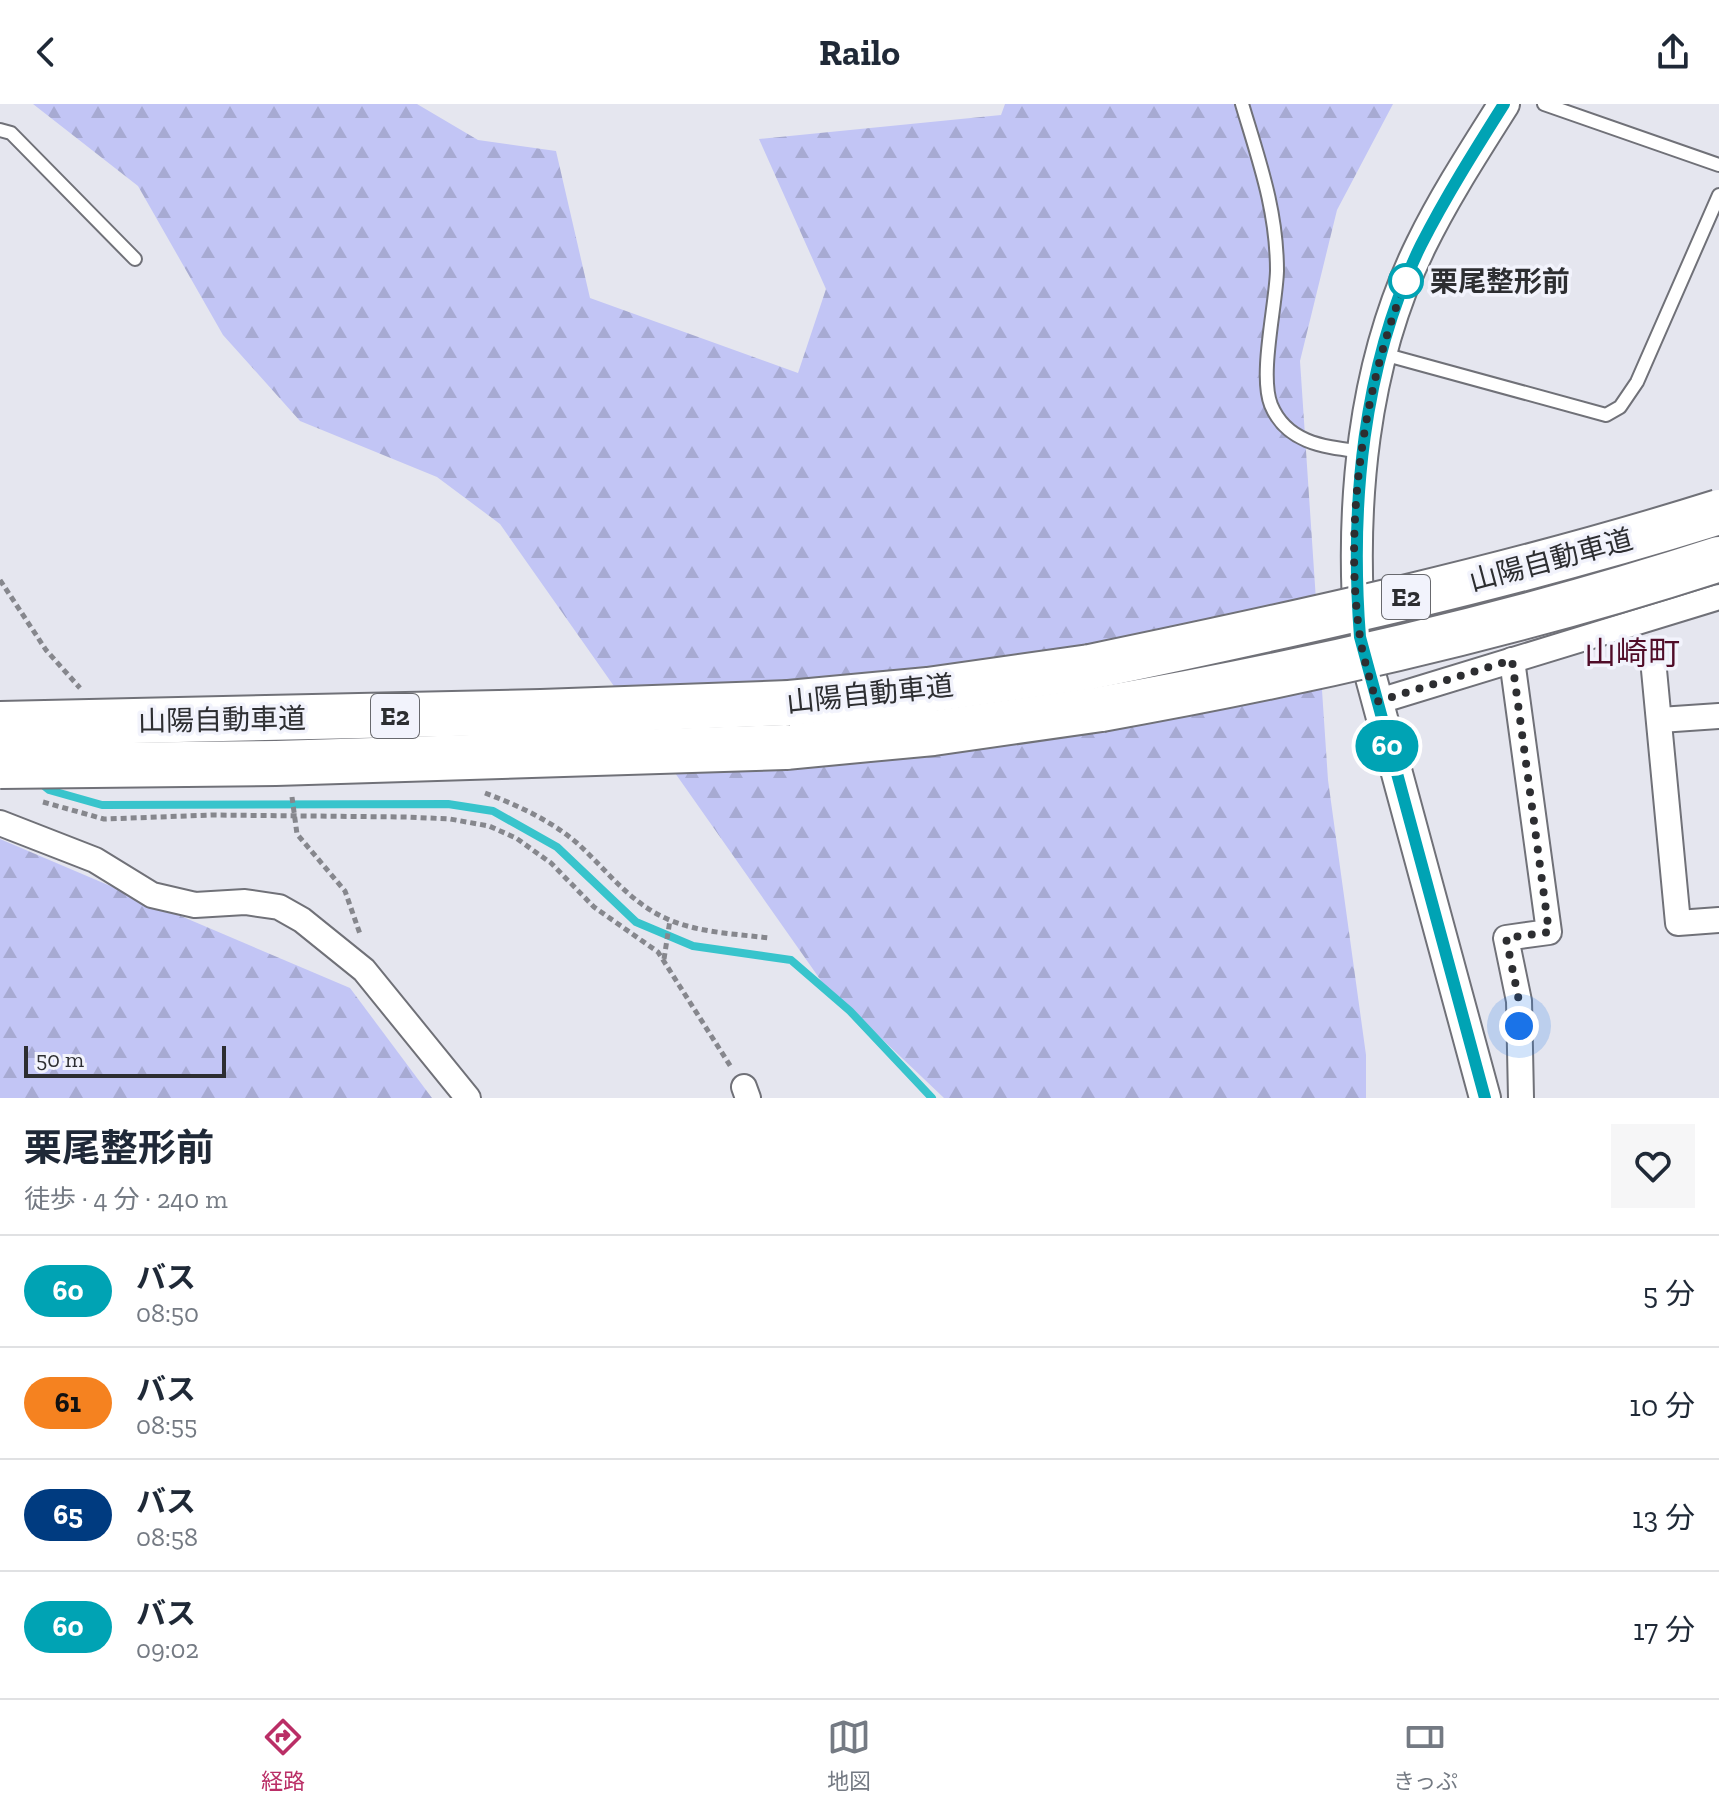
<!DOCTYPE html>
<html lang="ja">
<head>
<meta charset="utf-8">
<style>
  :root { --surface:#fff; --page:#f6f6f7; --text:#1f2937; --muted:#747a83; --line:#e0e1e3; --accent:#ba2e66 }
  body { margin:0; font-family:"Zilla Slab","Noto Sans JP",serif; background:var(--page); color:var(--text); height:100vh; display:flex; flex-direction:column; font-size:30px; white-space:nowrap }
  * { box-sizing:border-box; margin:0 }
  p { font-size:26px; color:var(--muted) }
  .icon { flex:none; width:44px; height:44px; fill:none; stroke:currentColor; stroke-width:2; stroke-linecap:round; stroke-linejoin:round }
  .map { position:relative; height:994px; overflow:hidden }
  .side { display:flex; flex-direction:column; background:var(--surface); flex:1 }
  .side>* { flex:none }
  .badge { padding:0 16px; border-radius:26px; font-size:28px; line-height:52px }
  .scale { position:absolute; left:24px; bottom:20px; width:202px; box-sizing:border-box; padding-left:8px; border:4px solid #2d2e31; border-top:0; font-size:22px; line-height:28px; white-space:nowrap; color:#2d2e31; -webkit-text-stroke:6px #f2f3fc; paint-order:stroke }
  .you { position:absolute; width:40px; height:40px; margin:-20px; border:6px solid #fff; border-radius:50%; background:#1a73e8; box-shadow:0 0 0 12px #1a73e833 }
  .map>.badge { position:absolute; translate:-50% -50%; box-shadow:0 0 0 4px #fff }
  .round { display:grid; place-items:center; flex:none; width:84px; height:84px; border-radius:0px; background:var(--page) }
  .overview { display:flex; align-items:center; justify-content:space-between; height:136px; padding:0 24px }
  h1 { font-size:38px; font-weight:700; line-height:60px }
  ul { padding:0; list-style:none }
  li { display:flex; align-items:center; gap:24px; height:112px; padding:0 24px; border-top:2px solid var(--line) }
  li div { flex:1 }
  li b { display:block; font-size:30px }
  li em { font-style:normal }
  li .badge { min-width:88px; font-weight:700; text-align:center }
  header { display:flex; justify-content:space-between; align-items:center; height:104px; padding:0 24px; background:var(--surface); font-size:36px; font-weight:700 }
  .dock { display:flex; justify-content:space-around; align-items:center; height:112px; border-top:2px solid var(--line); background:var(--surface); font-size:22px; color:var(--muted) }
  .dock a { display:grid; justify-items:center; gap:4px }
  .dock .on { color:var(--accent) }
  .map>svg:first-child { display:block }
</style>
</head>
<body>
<header><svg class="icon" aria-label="back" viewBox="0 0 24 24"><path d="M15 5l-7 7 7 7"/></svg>Railo<svg class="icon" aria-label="share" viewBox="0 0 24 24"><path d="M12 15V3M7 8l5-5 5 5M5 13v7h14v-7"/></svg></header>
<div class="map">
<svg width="1719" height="994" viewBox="0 0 1719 994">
  <defs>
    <pattern id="forest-firs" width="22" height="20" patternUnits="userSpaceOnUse" patternTransform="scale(2)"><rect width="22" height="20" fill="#c2c5f5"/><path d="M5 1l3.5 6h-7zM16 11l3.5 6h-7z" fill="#a7aad2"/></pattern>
  </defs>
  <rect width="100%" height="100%" fill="#e5e6ef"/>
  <g fill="url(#forest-firs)">
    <polygon points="33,0 417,0 478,36 556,47 590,194 798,269 826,185 759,35 1001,11 1005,0 1393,0 1337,106 1300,257 1328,676 1366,951 1366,994 944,994 822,878 500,420 437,373 300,317 223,231 138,82"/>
    <polygon points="0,735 350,884 432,994 0,994"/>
  </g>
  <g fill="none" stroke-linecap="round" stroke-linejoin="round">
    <polyline stroke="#38c4cc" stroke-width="8" points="39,678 49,686 102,701 448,700 493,707 557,743 636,818 693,842 791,856 850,907 932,994"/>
    <defs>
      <g id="service">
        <path d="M 1242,0 C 1259,57 1277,106 1277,167 C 1276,201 1259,271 1271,301 C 1287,340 1326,343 1363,348"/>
        <polyline points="1544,0 1719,61"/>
        <polyline points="0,26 11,29 135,155"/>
        <polyline points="1383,250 1606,311 1620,303 1637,278 1719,91"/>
      </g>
      <g id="minor">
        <polyline points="1512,556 1549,828 1506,834 1519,897 1521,994"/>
        <polyline points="1654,566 1678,819 1719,816"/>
        <polyline points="1376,598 1719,493"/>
        <polyline points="1660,616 1719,612"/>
        <polyline points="0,719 95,756 152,791 195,801 245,798 279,803 302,816 364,866 468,994"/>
        <polyline points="744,983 748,994"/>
      </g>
      <path id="tertiary" d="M 1485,994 L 1360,533 C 1350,403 1362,261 1421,141 C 1445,92 1475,46 1504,0"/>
      <g id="motorway">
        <polyline points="789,599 928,586 1090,563"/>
        <polyline points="785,643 933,629 1101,605"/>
      </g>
    </defs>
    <use href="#service" stroke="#707178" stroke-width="16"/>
    <use href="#minor" stroke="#707178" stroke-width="28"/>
    <use href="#tertiary" stroke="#707178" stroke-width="34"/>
    <use href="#motorway" stroke="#707178" stroke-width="48"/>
    <g stroke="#86878d" stroke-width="5" stroke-dasharray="6 4" stroke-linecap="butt">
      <polyline points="0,476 46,546 80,584"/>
      <path d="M 485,689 C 517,701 550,716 577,739 C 608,767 631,801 672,817 C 703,829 737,830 769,834"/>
      <polyline points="292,693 297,730 345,787 360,830"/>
      <polyline points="43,698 104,715 212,711 407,713 450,715 489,722 516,734 551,759 594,803 658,848 731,963"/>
      <polyline points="664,855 670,816"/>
    </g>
    <use href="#service" stroke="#fff" stroke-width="12"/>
    <use href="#minor" stroke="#fff" stroke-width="24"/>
    <use href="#tertiary" stroke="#fff" stroke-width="30"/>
    <use href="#motorway" stroke="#fff" stroke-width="44"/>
    <defs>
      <g id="motorway-bridge">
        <path d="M 1090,563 C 1302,519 1512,473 1719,408"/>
        <path d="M 1101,605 C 1310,568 1516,521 1719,455"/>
        <polyline points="0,620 541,608 789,599"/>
        <polyline points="0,662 276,659 785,643"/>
      </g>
    </defs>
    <use href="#motorway-bridge" stroke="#707178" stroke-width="48" stroke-linecap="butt"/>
    <use href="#motorway-bridge" stroke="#fff" stroke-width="44"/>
  </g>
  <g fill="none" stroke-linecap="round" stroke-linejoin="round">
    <defs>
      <path id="line" d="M 1485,994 L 1360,533 C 1350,403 1362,261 1421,141 C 1446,92 1475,46 1504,0"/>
    </defs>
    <use href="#line" stroke="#fff" stroke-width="18"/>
    <use href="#line" stroke="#00a3b4" stroke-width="12"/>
    <path stroke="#2d2e31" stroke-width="8" stroke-dasharray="0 14.4" d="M 1406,177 C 1364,281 1343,421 1360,533 C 1363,555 1371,577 1376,598 L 1512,556 L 1549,828 L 1506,834 L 1519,897 L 1519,922"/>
  </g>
  <circle fill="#fff" stroke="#00a3b4" stroke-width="4" cx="1406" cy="177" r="16"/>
  <g text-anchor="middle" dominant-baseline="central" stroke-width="7" stroke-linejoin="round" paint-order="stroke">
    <g fill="#f2f3fc" stroke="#68696e" stroke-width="2">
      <rect x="1382" y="471" width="48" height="44" rx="6"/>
      <rect x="371" y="590" width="48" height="44" rx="6"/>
    </g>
    <g font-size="26" font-weight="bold" fill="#2d2e31">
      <text x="1406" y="493">E2</text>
      <text x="395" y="612">E2</text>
    </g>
    <g font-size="28" font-weight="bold" fill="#2d2e31" stroke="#f2f3fc" text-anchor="start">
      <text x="1430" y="177">栗尾整形前</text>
    </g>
    <g font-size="28" fill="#2d2e31" stroke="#f2f3fc">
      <text transform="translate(1551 456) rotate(-15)">山陽自動車道</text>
      <text transform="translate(870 590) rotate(-6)">山陽自動車道</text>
      <text transform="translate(222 616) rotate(-1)">山陽自動車道</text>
    </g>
    <g font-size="32" fill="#500c28" stroke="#f2f3fc">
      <text x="1632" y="549">山崎町</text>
    </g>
  </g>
</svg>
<div class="scale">50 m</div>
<div class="you" style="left:1519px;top:922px"></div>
<b class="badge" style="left:1387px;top:642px;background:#00a3b4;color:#fff">60</b>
</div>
<section class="side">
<div class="overview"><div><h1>栗尾整形前</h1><p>徒歩 · 4 分 · 240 m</p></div><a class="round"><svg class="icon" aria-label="heart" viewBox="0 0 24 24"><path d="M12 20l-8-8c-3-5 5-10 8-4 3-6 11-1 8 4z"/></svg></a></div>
<ul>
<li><span class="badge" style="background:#00a3b4;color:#fff">60</span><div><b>バス</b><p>08:50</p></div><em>5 分</em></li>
<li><span class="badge" style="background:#f58220;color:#111">61</span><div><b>バス</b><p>08:55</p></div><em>10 分</em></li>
<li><span class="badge" style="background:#003b80;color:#fff">65</span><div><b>バス</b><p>08:58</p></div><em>13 分</em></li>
<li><span class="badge" style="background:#00a3b4;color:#fff">60</span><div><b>バス</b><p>09:02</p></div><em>17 分</em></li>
</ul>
</section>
<nav class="dock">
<a class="on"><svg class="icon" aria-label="directions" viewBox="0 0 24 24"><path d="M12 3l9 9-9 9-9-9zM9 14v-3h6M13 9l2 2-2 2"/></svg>経路</a>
<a><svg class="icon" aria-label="map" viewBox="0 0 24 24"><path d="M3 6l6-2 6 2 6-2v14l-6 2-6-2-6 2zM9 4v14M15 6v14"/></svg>地図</a>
<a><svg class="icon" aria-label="tickets" viewBox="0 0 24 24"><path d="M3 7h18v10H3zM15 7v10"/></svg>きっぷ</a>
</nav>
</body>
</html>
